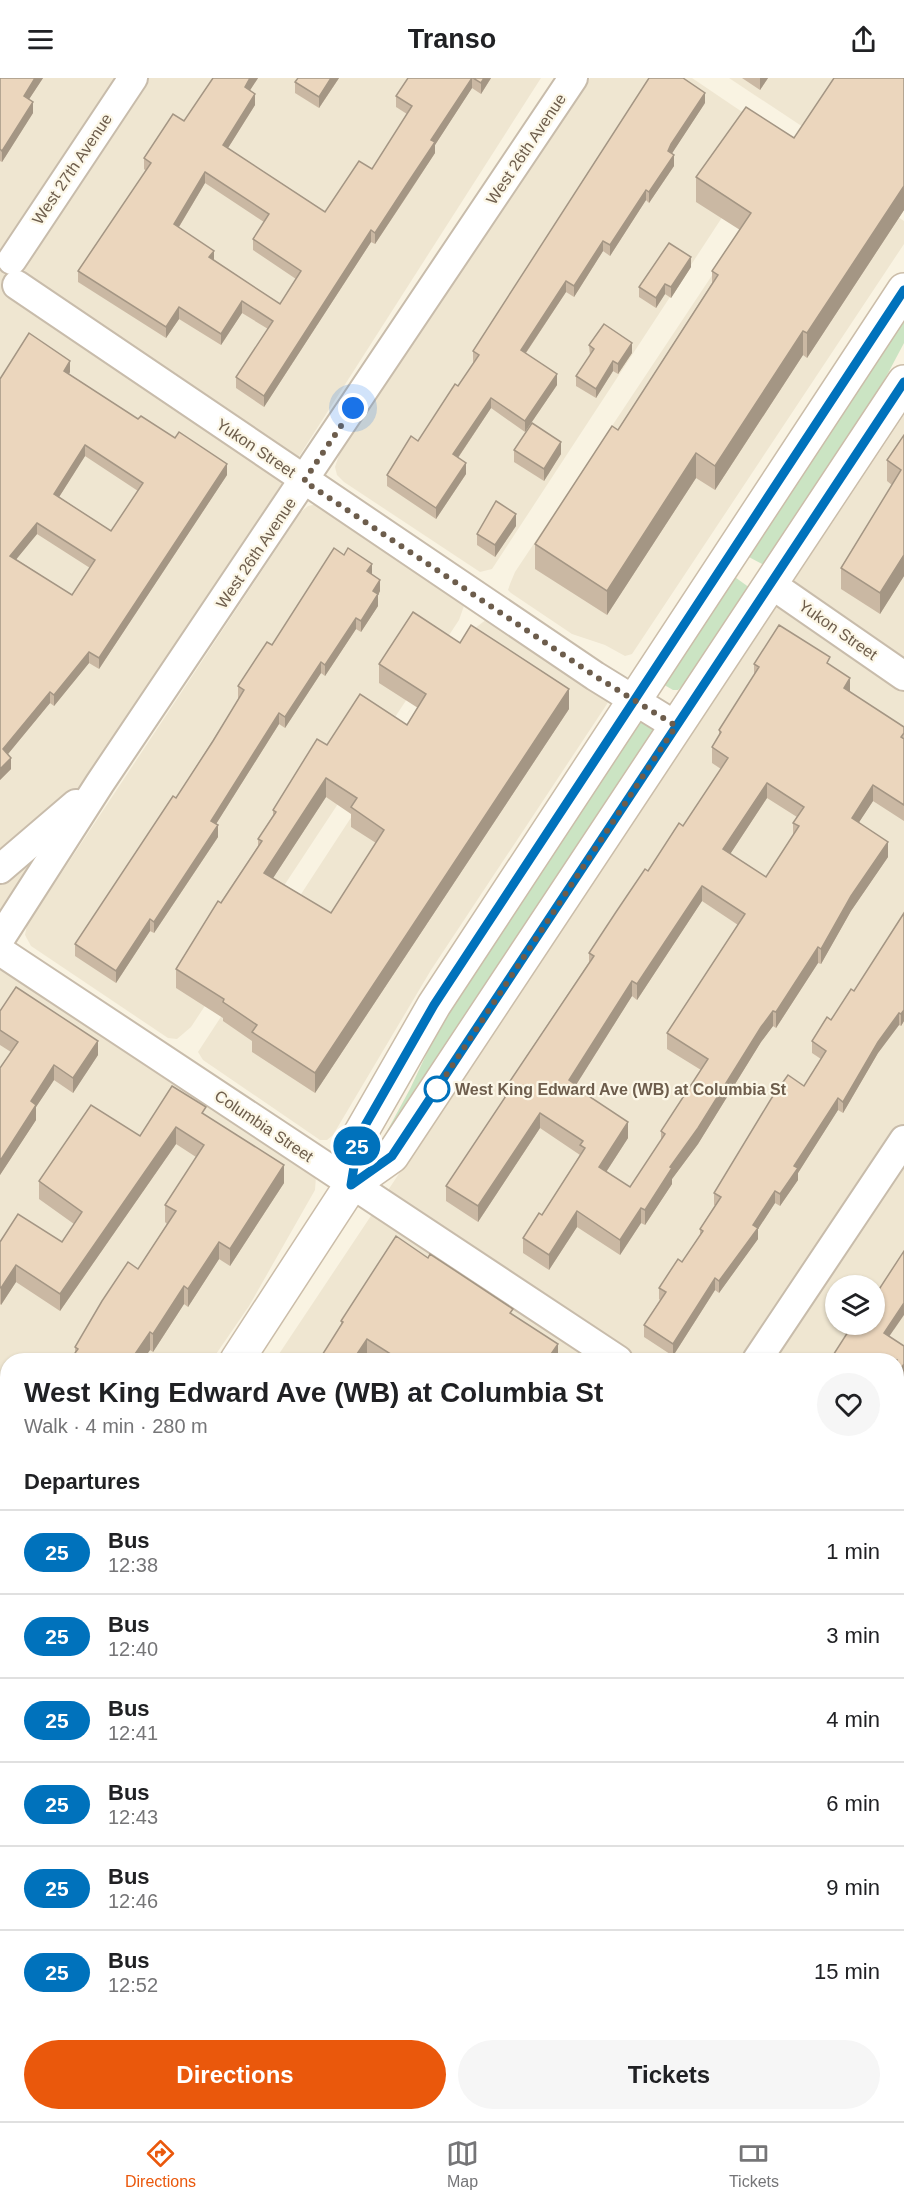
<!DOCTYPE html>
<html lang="en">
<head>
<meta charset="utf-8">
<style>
  :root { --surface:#fff; --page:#f6f6f6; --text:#202124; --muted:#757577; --line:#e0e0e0; --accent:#ea580c }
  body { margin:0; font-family:Arial,sans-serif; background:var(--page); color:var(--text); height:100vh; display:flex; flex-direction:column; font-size:22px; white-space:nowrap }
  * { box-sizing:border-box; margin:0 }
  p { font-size:20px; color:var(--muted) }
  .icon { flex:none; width:33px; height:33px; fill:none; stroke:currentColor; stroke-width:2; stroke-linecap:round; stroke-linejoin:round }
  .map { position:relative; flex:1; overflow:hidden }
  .drawer { position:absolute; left:0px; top:1275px; width:904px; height:768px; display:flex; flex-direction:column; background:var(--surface); border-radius:24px 24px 0 0; box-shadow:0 2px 4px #0004 }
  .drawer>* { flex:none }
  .badge { padding:0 12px; border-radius:20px; font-size:21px; line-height:39px }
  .buttons { position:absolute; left:825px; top:1197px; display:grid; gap:12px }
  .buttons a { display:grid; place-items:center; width:60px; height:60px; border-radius:50%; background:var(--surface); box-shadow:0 2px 4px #0004; font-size:30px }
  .you { position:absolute; width:30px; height:30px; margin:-15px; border:4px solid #fff; border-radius:50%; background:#1a73e8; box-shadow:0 0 0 9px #1a73e833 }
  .map>.badge { position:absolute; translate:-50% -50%; box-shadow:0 0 0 3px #fff }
  h2 { padding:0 24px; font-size:22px; line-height:54px }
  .round { display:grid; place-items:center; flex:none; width:63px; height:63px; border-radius:32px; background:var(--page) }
  .overview { display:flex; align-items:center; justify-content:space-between; height:102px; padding:0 24px }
  h1 { font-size:28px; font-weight:800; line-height:45px }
  .cta { display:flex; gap:12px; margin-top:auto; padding:12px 24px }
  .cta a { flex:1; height:69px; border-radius:36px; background:var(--accent); color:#fff; font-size:24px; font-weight:800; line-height:69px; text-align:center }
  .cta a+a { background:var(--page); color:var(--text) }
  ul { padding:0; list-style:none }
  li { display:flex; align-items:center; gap:18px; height:84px; padding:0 24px; border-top:2px solid var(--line) }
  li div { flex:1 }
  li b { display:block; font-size:22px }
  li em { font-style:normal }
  li .badge { min-width:66px; font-weight:700; text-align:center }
  header { display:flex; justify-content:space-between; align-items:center; height:78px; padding:0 24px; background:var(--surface); font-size:27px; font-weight:800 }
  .menu { display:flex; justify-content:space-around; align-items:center; height:84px; border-top:2px solid var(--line); background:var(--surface); font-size:16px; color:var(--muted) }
  .menu a { display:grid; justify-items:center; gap:3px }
  .menu .current { color:var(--accent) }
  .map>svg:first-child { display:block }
</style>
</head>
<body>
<header><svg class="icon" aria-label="menu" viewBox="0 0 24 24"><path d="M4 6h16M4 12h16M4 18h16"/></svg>Transo<svg class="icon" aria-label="share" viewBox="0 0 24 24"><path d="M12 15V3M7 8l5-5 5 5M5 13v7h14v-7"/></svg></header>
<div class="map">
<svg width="904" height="2043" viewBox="0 0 904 2043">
  <rect width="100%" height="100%" fill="#f9f3e2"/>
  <g fill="#efe6d1" fill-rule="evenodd">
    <polygon points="0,0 541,0 0,846"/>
    <polygon points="590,0 692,0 776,57 492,491 480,494 344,404 337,397 335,389 339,377"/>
    <polygon points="729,0 904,0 904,116"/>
    <polygon points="805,77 904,143 904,166 632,576 625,578 605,567 572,556 511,515 508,512 510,506 515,494 790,80"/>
    <path d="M 904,337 L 904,2043 L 0,2043 L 0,1694 L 7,1683 L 8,2036 L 897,2036 L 897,1282 L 275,1282 ZM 836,1208 L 874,1208 L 874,1246 L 836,1246 Z"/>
    <polygon points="317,426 465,525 459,542 191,949 177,961 168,960 31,868 25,857 27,847 301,434 308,428"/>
    <polygon points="487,541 609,621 607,626 431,892 333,1057 327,1062 320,1062 203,982 198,974 474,551"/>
    <polygon points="0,887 316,1098 315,1112 249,1228 212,1282 8,1282 8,1590 0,1601"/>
  </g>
  <g fill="#cbe4c3">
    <polygon points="904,228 904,265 851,365 768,489 745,477"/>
    <polygon points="732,497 750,510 697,594 678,612 673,612 661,605"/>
    <polygon points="637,641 656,653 386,1062 386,1055 410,1011 449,928"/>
  </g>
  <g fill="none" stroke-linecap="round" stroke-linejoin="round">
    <defs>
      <g id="minor">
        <polyline points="12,182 133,0"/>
        <polyline points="17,207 595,598 676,648"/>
        <polyline points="771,506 904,598"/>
        <polyline points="0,791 76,726"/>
        <polyline points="0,861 100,705 573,0"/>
        <polyline points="0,873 618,1282"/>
        <polyline points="757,1282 904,1062"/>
        <polyline points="897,1467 904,1472"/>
        <polyline points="0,1681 8,1686"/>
        <polyline points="897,1825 904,1814"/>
        <polyline points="530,2036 542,2043"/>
        <polyline points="251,2043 256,2036"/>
        <polyline points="752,2043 757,2036"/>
      </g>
      <g id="secondary">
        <polyline points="351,1107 359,1058 434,927 904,212"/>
        <polyline points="237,1282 351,1107 392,1078 904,304"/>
        <polyline points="0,1648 8,1636"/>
      </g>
    </defs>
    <use href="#minor" stroke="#c8bcab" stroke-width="32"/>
    <use href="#secondary" stroke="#cbbda9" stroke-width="36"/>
    <use href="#minor" stroke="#fff" stroke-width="28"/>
    <use href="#secondary" stroke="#fff" stroke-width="33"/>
  </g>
  <g fill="#cab8a3" fill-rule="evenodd">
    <polygon points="0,0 43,0 29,21 33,35 2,84 0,83"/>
    <path d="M 213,0 L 258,0 L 250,12 L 255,27 L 228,70 L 325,134 L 372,91 L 407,36 L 396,29 L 396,18 L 408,0 L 491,0 L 481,16 L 472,10 L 435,67 L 435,75 L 409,115 L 375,166 L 371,164 L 264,329 L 236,310 L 236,299 L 268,251 L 242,235 L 221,267 L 179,241 L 166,260 L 78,204 L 78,193 L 146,93 L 144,91 L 144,80 L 184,43 ZM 205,105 L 264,144 L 253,161 L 253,172 L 296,201 L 280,226 L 214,182 L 179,149 Z"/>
    <polygon points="298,0 339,0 319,30 295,15 295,4"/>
    <polygon points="742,0 768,0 760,12"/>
    <polygon points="904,0 904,132 807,280 803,277 715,412 696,400 607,537 535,491 535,466 618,352 712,205 712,193 740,152 696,124 696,99 794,60"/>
    <polygon points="705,25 672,75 674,88 649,125 646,122 610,178 603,173 574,219 566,214 526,275 557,307 525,354 491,330 458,380 466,396 436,441 387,408 387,397 418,363 458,308 474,285 473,284 473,273"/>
    <polygon points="691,189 671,220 665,216 656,230 639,219 639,209"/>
    <polygon points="589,267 632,275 618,296 613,293 596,320 576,308 576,298 590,277"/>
    <path d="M 70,294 L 69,296 L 138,341 L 227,397 L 99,591 L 89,585 L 54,628 L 50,625 L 8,676 L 11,691 L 0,702 L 0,301 ZM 85,378 L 138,413 L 111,453 L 59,419 ZM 37,456 L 90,490 L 72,517 L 16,481 Z"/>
    <polygon points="904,357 904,498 880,536 841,511 841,490 892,407 887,403 887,382"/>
    <polygon points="514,372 561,376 544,403 514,384"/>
    <polygon points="516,448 495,479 477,467 477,456"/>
    <polygon points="372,496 380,513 378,517 378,528 361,554 356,551 325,598 321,595 285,650 279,646 216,746 218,759 154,855 150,853 116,905 75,878 75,866 176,720 239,621 238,620 238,608 272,567"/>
    <path d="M 460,565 L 569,631 L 315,1015 L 252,974 L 252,963 L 223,943 L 223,940 L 176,910 L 176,891 L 258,768 L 258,761 L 273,737 L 273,732 L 327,667 L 407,647 L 418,630 L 379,605 L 379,586 ZM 326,719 L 351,736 L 351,749 L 376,765 L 331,835 L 273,800 Z"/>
    <path d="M 754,586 L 830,587 L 850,614 L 904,649 L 904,743 L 873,723 L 859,744 L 888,779 L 851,833 L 821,886 L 818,885 L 776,950 L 773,948 L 761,964 L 698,1066 L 672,1101 L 672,1106 L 645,1147 L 641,1145 L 620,1177 L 577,1149 L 549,1192 L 523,1175 L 523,1160 L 542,1137 L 580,1077 L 540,1050 L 478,1144 L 446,1123 L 446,1108 L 504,1022 L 504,1012 L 589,884 L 589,875 L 648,793 L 683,748 L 721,691 L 712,685 L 712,669 L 719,658 L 719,652 L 754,597 ZM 767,720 L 797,739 L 793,745 L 793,757 L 766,799 L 730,776 ZM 702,823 L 738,847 L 667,955 L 667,971 L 701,992 L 661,1053 L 661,1062 L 630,1109 L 606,1094 L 628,1060 L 579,1012 L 576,1007 L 632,918 L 637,922 Z"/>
    <polygon points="904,835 904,943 901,948 899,947 878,975 843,1035 838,1032 798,1095 798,1102 780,1128 775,1125 758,1151 758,1161 719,1215 715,1212 673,1278 644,1259 644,1247 660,1222 659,1221 659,1210 682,1184 700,1157 700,1151 715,1127 714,1127 714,1115 804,1008 821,981 812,975 812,963 831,942 854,913"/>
    <polygon points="0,933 98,977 73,1015 54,1002 36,1029 36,1042 0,1097 0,990 11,974 0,967"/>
    <polygon points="206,1037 284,1105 230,1188 219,1181 188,1229 184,1226 153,1274 150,1272 143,1282 70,1282 75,1276 75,1269 138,1191 167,1146 165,1144 165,1127 196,1079 176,1066 60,1233 16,1204 1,1227 0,1226 0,1164 62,1164 74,1146 39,1121 39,1103 140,1058"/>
    <polygon points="513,1237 558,1282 319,1282 341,1248 341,1243"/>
    <polygon points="617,2036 673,2036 668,2043 617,2043"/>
    <polygon points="837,2036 897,2036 904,2043 832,2043"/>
  </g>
  <g fill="#a49684">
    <polygon points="35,0 43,0 24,29 24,18"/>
    <polygon points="250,0 258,0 245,20 245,9"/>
    <polygon points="331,0 339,0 319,30 319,19"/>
    <polygon points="472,0 472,10 435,67 435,75 375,166 375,155 431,62"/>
    <polygon points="484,0 491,0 481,16 481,5"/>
    <polygon points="760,0 768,0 760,12"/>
    <polygon points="705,15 705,25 671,77 668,73 671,66"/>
    <polygon points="255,16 255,27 223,78 223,67"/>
    <polygon points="33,24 33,35 2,84 2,73"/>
    <polygon points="674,77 674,88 649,125 649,114"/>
    <polygon points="205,94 205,105 174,157 174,146"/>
    <polygon points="904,108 904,132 807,280 807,255"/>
    <polygon points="646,112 646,122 610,178 610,167"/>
    <polygon points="371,152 371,164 264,329 264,318"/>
    <polygon points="603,163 603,173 574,219 574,208"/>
    <polygon points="214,173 214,184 209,179"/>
    <polygon points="691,179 691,189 671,220 671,209"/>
    <polygon points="566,203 566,214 521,282 521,272"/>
    <polygon points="665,206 665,216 656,230 656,220"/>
    <polygon points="242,223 242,235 221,267 221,256"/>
    <polygon points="179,229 179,241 166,260 166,249"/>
    <polygon points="803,253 803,277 715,412 715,388"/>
    <polygon points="632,265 632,275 618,296 618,286"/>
    <polygon points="70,283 70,294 64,304 64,293"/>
    <polygon points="613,283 613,293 596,320 596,311"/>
    <polygon points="557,296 557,307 525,354 525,343"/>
    <polygon points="491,320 491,330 453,387 453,376"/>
    <polygon points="561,364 561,376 544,403 544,391"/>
    <polygon points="85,367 85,378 54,427 54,416"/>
    <polygon points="696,375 696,400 607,537 607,513"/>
    <polygon points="466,385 466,396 436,441 436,430"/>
    <polygon points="227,386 227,397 99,591 99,580"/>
    <polygon points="516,436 516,448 495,479 495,467"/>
    <polygon points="37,445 37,456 10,489 10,478"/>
    <polygon points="904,477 904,498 880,536 880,515"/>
    <polygon points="372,486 372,497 367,493"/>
    <polygon points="380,502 380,513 378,517 378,528 361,554 361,543 373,513"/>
    <polygon points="356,540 356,551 325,598 325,587"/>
    <polygon points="89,574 89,585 54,628 54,617"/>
    <polygon points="321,584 321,595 285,650 285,639"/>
    <polygon points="850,600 850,615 844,610"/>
    <polygon points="569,611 569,631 315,1015 315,995"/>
    <polygon points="50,614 50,625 3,682 3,671"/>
    <polygon points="279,635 279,646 211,754 211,743"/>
    <polygon points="11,680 11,691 0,702 0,691"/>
    <polygon points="326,700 326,719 264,814 264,795"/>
    <polygon points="767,705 767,720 723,787 723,771"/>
    <polygon points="873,707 873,723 852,755 852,740"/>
    <polygon points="218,747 218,759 154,855 154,844"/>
    <polygon points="888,764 888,779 851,833 821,886 821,871 851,818"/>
    <polygon points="702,808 702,823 637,922 637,906"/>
    <polygon points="150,841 150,853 116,905 116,893"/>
    <polygon points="818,869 818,885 776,950 776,934"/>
    <polygon points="632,903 632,918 569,1018 569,1002"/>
    <polygon points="904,932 904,943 901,948 901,936"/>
    <polygon points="773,933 773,948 761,964 698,1066 672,1101 672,1106 645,1147 645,1132 670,1089 761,949"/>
    <polygon points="899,935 899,947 878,975 843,1035 843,1024 878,964"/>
    <polygon points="98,963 98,977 73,1015 73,1000"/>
    <polygon points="54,987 54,1002 36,1029 36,1042 0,1097 0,1083 31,1023"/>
    <polygon points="838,1020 838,1032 798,1095 798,1102 780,1128 780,1116 794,1088"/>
    <polygon points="540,1035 540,1050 478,1144 478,1128"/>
    <polygon points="628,1044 628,1060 599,1105 599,1089"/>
    <polygon points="176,1049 176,1066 60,1233 60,1216"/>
    <polygon points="284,1087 284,1105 230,1188 230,1171"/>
    <polygon points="775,1113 775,1125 758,1151 758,1161 719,1215 719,1203 753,1147"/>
    <polygon points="641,1130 641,1145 620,1177 620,1162"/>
    <polygon points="577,1133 577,1149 549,1192 549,1177"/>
    <polygon points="219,1164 219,1181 188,1229 188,1211"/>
    <polygon points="16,1187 16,1204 1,1227 1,1210"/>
    <polygon points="715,1200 715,1212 673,1278 673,1266"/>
    <polygon points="184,1208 184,1226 153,1274 153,1256"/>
    <polygon points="904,1225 904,1237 884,1266 884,1255"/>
    <polygon points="150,1254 150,1272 143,1282 131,1282"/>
    <polygon points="367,1261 367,1282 353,1282"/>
    <polygon points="558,1266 558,1282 547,1282"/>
    <polygon points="904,1286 904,1298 897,1309 897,1297"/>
    <polygon points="2,1308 2,1316 0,1319 0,1311"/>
    <polygon points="8,1470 8,1487 0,1499 0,1481"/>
    <polygon points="904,1685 904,1696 897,1707 897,1695"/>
    <polygon points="8,1845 8,1857 0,1869 0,1856"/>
    <polygon points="5,1872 5,1884 0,1892 0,1879"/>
    <polygon points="167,2036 175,2036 170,2043 164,2043 164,2041"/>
    <polygon points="377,2036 385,2036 380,2043 373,2043"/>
    <polygon points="665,2036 673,2036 668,2043 660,2043"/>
    <polygon points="886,2036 888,2036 888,2043 881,2043"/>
  </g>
  <g fill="#ebd6bd" stroke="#a49684" stroke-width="1.5" fill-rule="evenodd">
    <polygon points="0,0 35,0 24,18 33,24 2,73 0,71"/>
    <path d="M 213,0 L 250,0 L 245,9 L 255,16 L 223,67 L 325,134 L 359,83 L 372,91 L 412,28 L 396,18 L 408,0 L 472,0 L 431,62 L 435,64 L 409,103 L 375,155 L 371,152 L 264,318 L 236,299 L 273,243 L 242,223 L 221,256 L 179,229 L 166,249 L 78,193 L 151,85 L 144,80 L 173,36 L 184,43 ZM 205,94 L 269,136 L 253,161 L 301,193 L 280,226 L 209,179 L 214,173 L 174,146 Z"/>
    <polygon points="298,0 331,0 319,19 295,4"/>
    <polygon points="473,0 484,0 481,5"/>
    <polygon points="649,0 683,0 705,15 671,66 668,73 674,77 649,114 646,112 610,167 603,163 574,208 566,203 521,272 557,296 525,343 491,320 453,376 466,385 436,430 387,397 411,358 418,363 455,306 458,308 479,277 473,273"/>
    <polygon points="834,0 904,0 904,108 807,255 803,253 715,388 696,375 607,513 535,466 612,348 618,352 718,197 712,193 751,135 696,99 746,29 794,60"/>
    <polygon points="669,165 691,179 671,209 665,206 656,220 639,209"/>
    <polygon points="604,246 632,265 618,286 613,283 596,311 576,298 594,271 589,267"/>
    <path d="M 29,255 L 70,283 L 64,293 L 138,341 L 141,338 L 175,360 L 179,354 L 227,386 L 99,580 L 89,574 L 54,617 L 50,614 L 3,671 L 11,680 L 0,691 L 0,301 ZM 85,367 L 143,405 L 111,453 L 54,416 ZM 37,445 L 95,482 L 72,517 L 10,478 Z"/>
    <polygon points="532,345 561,364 544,391 514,372"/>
    <polygon points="904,357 904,477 880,515 841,490 901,392 887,382"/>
    <polygon points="496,423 516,436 495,467 477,456"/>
    <polygon points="334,470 344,477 348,470 372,486 367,493 380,502 373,513 378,516 361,543 356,540 325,587 321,584 285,639 279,635 211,743 218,747 154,844 150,841 116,893 75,866 173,718 176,720 213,663 244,612 238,608 267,564 272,567"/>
    <path d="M 413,534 L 460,565 L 471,547 L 569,611 L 315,995 L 252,954 L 257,947 L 223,924 L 224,921 L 176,891 L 218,823 L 221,825 L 262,763 L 258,761 L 276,734 L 273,732 L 317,661 L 327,667 L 360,616 L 407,647 L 426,616 L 379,586 ZM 326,700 L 357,720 L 351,729 L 384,752 L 331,835 L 264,795 Z"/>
    <path d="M 779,547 L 830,579 L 827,585 L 850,600 L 844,610 L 904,649 L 904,655 L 901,659 L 904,661 L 904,727 L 873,707 L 852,740 L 888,764 L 851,818 L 821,871 L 818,869 L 776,934 L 773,933 L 761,949 L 698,1050 L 670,1089 L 672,1090 L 645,1132 L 641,1130 L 620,1162 L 577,1133 L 549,1177 L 523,1160 L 539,1135 L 542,1137 L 585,1070 L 580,1067 L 583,1063 L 540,1035 L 478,1128 L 446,1108 L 508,1015 L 504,1012 L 594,878 L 589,875 L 616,834 L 645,791 L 648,793 L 679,745 L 683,748 L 728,680 L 712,669 L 721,654 L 719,652 L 759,589 L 754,586 ZM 767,705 L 804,729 L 793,745 L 799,748 L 766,799 L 723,771 ZM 702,808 L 745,836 L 667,955 L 708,981 L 661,1053 L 665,1056 L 630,1109 L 599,1089 L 628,1044 L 578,1011 L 579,1009 L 569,1002 L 632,903 L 637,906 Z"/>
    <polygon points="904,835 904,932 901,936 899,935 878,964 843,1024 838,1020 794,1088 798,1090 780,1116 775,1113 753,1147 758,1150 719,1203 715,1200 673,1266 644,1247 666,1214 659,1210 678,1181 682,1184 703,1153 700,1151 721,1119 714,1115 771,1021 788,997 804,1008 826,973 812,963 827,939 831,942 851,911 854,913"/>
    <polygon points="16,909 98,963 73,1000 54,987 31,1023 36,1027 0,1083 0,990 18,964 0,952 0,933"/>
    <polygon points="172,1008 206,1029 202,1035 284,1087 230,1171 219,1164 188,1211 184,1208 153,1256 150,1254 131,1282 70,1282 78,1271 75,1269 102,1223 128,1184 138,1191 176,1133 165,1127 204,1067 176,1049 60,1216 16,1187 1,1210 0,1209 0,1164 18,1136 62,1164 82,1134 39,1103 91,1027 140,1058"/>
    <polygon points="396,1158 428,1180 430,1176 513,1231 510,1235 558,1266 547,1282 544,1282 542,1281 541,1282 419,1282 412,1278 409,1282 400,1282 367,1261 353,1282 319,1282 343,1244 341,1243"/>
    <polygon points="904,1173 904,1225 884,1255 904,1268 904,1286 897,1297 897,1282 830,1282 853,1246 874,1246 874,1219"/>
    <polygon points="8,1393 8,1470 0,1481 0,1404"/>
    <polygon points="904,1583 904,1685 897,1695 897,1594"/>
    <polygon points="8,1759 8,1845 0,1856 0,1770"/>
    <polygon points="0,1868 5,1872 0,1879"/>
    <polygon points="904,1943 904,2043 903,2043 891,2036 897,2036 897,1954"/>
    <polygon points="116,2036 167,2036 164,2041 166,2043 111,2043"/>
    <polygon points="329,2036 377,2036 373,2043 324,2043"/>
    <polygon points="452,2036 455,2037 456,2036 461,2036 473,2043 447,2043"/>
    <polygon points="618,2036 665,2036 660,2043 630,2043"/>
    <polygon points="837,2036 886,2036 881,2043 832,2043"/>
  </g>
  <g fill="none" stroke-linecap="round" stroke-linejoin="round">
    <defs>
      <polyline id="line" points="904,212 434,927 359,1058 351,1107 392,1078 904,304"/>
    </defs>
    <use href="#line" stroke="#fff" stroke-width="14"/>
    <use href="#line" stroke="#0072bc" stroke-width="9"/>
    <polyline stroke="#6d5d4c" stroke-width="6" stroke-dasharray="0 10.8" points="353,330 304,403 595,598 676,648 431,1020 437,1011"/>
  </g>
  <circle fill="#fff" stroke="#0072bc" stroke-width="3" cx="437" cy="1011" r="12"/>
  <g text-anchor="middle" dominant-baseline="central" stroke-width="4.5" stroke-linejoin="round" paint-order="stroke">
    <g font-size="16" fill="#6d5d4c" stroke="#fcf7e7">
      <text transform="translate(526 71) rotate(-56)">West 26th Avenue</text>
      <text transform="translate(72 91) rotate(-56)">West 27th Avenue</text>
      <text transform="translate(256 370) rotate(34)">Yukon Street</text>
      <text transform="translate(256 475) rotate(-56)">West 26th Avenue</text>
      <text transform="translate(838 552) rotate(35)">Yukon Street</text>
      <text transform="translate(264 1048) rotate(34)">Columbia Street</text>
    </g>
    <g font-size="16" font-weight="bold" fill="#6d5d4c" stroke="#fcf7e7" text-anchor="start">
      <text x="455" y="1011">West King Edward Ave (WB) at Columbia St</text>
    </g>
  </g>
</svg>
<div class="buttons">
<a><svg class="icon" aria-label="layers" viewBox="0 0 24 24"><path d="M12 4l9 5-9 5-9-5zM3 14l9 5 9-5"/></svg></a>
</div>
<div class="you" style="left:353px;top:330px"></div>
<b class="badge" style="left:357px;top:1068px;background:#0072bc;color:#fff">25</b>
<section class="drawer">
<div class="overview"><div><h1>West King Edward Ave (WB) at Columbia St</h1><p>Walk · 4 min · 280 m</p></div><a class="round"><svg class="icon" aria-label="heart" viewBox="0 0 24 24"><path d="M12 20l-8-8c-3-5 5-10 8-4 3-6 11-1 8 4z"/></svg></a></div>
<h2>Departures</h2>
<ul>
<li><span class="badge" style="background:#0072bc;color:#fff">25</span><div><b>Bus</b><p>12:38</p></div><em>1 min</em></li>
<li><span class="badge" style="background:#0072bc;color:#fff">25</span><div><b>Bus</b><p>12:40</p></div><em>3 min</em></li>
<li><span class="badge" style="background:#0072bc;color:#fff">25</span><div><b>Bus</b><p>12:41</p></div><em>4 min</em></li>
<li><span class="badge" style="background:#0072bc;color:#fff">25</span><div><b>Bus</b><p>12:43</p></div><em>6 min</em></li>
<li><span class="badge" style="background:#0072bc;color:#fff">25</span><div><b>Bus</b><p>12:46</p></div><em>9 min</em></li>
<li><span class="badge" style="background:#0072bc;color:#fff">25</span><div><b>Bus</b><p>12:52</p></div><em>15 min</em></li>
</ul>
<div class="cta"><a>Directions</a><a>Tickets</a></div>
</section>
</div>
<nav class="menu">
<a class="current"><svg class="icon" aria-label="directions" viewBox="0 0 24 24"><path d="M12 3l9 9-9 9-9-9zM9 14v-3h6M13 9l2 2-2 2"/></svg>Directions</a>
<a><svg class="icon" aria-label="map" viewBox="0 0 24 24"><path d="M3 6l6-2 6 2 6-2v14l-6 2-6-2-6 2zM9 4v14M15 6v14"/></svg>Map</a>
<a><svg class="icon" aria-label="tickets" viewBox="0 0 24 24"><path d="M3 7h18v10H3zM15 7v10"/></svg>Tickets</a>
</nav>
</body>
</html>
